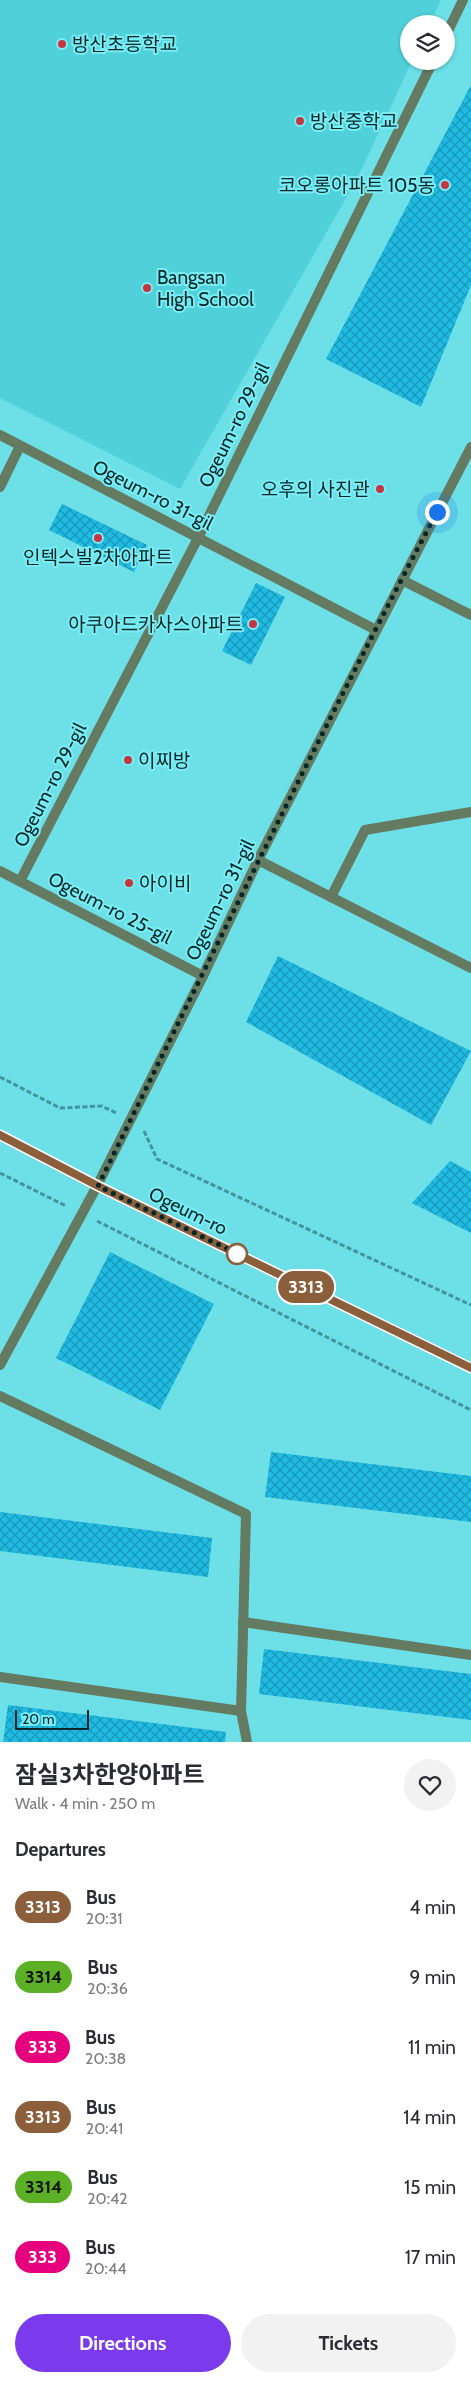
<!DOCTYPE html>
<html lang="en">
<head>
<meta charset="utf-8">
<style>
  :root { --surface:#fff; --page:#f2f2f3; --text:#2b2b33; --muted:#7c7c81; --accent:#7c3aed }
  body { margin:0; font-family:Cabin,"Noto Sans KR",sans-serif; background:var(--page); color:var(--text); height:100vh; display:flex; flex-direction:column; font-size:19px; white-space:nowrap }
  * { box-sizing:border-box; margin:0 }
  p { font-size:16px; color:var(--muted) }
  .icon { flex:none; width:28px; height:28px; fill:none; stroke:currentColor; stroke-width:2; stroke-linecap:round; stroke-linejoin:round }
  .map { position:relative; height:1742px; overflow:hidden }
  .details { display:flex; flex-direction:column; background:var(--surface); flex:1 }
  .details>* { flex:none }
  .badge { padding:0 10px; border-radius:16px; font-size:18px; line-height:32px }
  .controls { position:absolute; left:400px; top:15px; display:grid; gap:10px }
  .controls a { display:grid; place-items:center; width:55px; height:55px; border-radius:50%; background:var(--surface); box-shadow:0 1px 4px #0004; font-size:25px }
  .scale { position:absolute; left:15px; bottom:12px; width:74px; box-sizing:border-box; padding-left:5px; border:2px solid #002729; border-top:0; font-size:14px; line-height:18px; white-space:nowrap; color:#002729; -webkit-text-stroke:4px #7aecf4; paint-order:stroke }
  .you { position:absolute; width:25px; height:25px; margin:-12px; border:4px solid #fff; border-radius:50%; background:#1a73e8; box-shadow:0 0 0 8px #1a73e833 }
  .map>.badge { position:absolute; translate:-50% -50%; box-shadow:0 0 0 2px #fff }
  h2 { padding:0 15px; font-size:19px; line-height:45px }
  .round { display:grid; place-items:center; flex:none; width:52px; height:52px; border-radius:26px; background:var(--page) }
  .headline { display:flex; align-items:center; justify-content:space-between; height:85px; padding:0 15px }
  h1 { font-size:24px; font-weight:700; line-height:38px }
  .cta { display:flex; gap:10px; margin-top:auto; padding:10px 15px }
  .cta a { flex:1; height:58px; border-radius:30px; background:var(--accent); color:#fff; font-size:20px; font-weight:700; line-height:58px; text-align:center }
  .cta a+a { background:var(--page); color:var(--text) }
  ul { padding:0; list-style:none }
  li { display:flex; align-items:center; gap:15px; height:70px; padding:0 15px }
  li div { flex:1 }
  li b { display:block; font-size:19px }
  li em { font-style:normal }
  li .badge { min-width:55px; font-weight:700; text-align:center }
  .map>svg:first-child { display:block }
</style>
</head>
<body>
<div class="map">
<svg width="471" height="1742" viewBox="0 0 471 1742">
  <defs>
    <pattern id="building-cross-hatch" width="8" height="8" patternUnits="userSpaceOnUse" patternTransform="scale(1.25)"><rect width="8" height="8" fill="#1fbbe3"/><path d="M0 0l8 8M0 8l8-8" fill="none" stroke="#1998b8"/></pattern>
  </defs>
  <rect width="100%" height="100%" fill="#6cdfe7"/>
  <polygon fill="#50d1da" points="0,0 441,0 430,24 409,24 409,61 412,61 357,179 180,489 0,398"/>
  <g fill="url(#building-cross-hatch)">
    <polygon points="471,85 471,285 421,407 326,359"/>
    <polygon points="62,504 147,545 134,572 49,530"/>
    <polygon points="256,583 285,597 251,665 222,651"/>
    <polygon points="278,956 471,1051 431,1125 246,1022"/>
    <polygon points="450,1161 471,1172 471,1233 412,1203"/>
    <polygon points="110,1252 214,1304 160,1410 56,1358"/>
    <polygon points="271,1452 471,1476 471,1522 265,1497"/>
    <polygon points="0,1512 212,1538 208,1577 0,1551"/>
    <polygon points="264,1649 471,1674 471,1720 259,1694"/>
    <polygon points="8,1705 226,1732 225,1742 3,1742"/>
  </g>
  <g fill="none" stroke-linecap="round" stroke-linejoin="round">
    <g stroke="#41959b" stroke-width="3" stroke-dasharray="5 2.5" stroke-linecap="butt">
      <polyline points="0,1077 60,1108 102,1106 116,1113"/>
      <polyline points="144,1131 157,1159 471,1305"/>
      <polyline points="0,1173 66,1206"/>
      <polyline points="97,1221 471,1410"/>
    </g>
    <g stroke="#657b61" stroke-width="10">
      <polyline points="0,1396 246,1514 241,1711 247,1742"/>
      <polyline points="243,1622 471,1655"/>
      <polyline points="0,1677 241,1711"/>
    </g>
    <g stroke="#657b61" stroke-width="10">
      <polyline points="446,35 463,0"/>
      <polyline points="0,435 376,630"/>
      <polyline points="0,487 20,446"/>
      <polyline points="402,580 471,615"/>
      <polyline points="258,860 471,968"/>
      <polyline points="0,871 203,976"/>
      <polyline points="20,881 198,538 433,61"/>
      <polyline points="331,897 365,830 471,812"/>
    </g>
    <polyline stroke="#657b61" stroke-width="10" points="0,1365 97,1186 203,976 258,860 471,447"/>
    <polyline stroke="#345530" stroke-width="10" points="0,1135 97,1186 471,1368"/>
  </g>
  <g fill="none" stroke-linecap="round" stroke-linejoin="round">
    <defs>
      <polyline id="line" points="0,1135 98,1186 471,1368"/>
    </defs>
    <use href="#line" stroke="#fff" stroke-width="11"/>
    <use href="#line" stroke="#8b5e3c" stroke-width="8"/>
    <path stroke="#002729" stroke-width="5" stroke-dasharray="0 9" d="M 237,1254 L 240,1255 L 98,1186 C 209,961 319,735 437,512"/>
  </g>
  <g fill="#c63641" stroke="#7aecf4" stroke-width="2">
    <circle cx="62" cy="44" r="5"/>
    <circle cx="300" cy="121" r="5"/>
    <circle cx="445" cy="185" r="5"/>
    <circle cx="147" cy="288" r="5"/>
    <circle cx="380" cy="489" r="5"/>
    <circle cx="98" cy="538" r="5"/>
    <circle cx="253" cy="624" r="5"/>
    <circle cx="128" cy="760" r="5"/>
    <circle cx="129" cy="883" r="5"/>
  </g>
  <circle fill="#fff" stroke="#8b5e3c" stroke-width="2.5" cx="237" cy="1254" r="10"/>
  <g text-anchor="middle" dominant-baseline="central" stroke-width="4" stroke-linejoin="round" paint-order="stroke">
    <g font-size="19" fill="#002729" stroke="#7aecf4" text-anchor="start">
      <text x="72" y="44">방산초등학교</text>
      <text x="310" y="121">방산중학교</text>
      <text x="435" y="185" text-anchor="end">코오롱아파트 105동</text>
      <text x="157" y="277">Bangsan<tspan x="157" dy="22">High School</tspan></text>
      <text x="370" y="489" text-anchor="end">오후의 사진관</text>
      <text x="98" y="557" text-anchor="middle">인텍스빌2차아파트</text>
      <text x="243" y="624" text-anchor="end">아쿠아드카사스아파트</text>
      <text x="138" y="760">이찌방</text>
      <text x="139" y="883">아이비</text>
    </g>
    <g font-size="19" fill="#002729" stroke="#7aecf4">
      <text transform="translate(234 425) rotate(-64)">Ogeum-ro 29-gil</text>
      <text transform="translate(153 495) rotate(27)">Ogeum-ro 31-gil</text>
      <text transform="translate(50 785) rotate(-63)">Ogeum-ro 29-gil</text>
      <text transform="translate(220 900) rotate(-64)">Ogeum-ro 31-gil</text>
      <text transform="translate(110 908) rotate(27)">Ogeum-ro 25-gil</text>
      <text transform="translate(188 1211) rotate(26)">Ogeum-ro</text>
    </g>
  </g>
</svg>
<div class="controls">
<a><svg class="icon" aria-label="layers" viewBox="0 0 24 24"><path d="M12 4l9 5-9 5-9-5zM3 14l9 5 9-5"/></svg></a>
</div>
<div class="scale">20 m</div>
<div class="you" style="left:437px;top:512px"></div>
<b class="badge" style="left:306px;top:1287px;background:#8b5e3c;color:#fff">3313</b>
</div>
<section class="details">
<div class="headline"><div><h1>잠실3차한양아파트</h1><p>Walk · 4 min · 250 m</p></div><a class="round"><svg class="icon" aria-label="heart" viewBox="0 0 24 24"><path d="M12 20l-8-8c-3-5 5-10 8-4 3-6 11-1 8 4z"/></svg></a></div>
<h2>Departures</h2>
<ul>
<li><span class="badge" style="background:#8b5e3c;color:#fff">3313</span><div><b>Bus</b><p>20:31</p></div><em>4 min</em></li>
<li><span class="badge" style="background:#5bb025;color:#111">3314</span><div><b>Bus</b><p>20:36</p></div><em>9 min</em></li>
<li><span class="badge" style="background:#e6007e;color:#fff">333</span><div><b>Bus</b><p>20:38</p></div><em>11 min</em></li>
<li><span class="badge" style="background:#8b5e3c;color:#fff">3313</span><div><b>Bus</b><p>20:41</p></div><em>14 min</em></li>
<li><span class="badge" style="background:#5bb025;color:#111">3314</span><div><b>Bus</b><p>20:42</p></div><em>15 min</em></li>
<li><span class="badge" style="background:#e6007e;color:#fff">333</span><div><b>Bus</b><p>20:44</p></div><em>17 min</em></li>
</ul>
<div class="cta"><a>Directions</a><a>Tickets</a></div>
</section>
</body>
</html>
